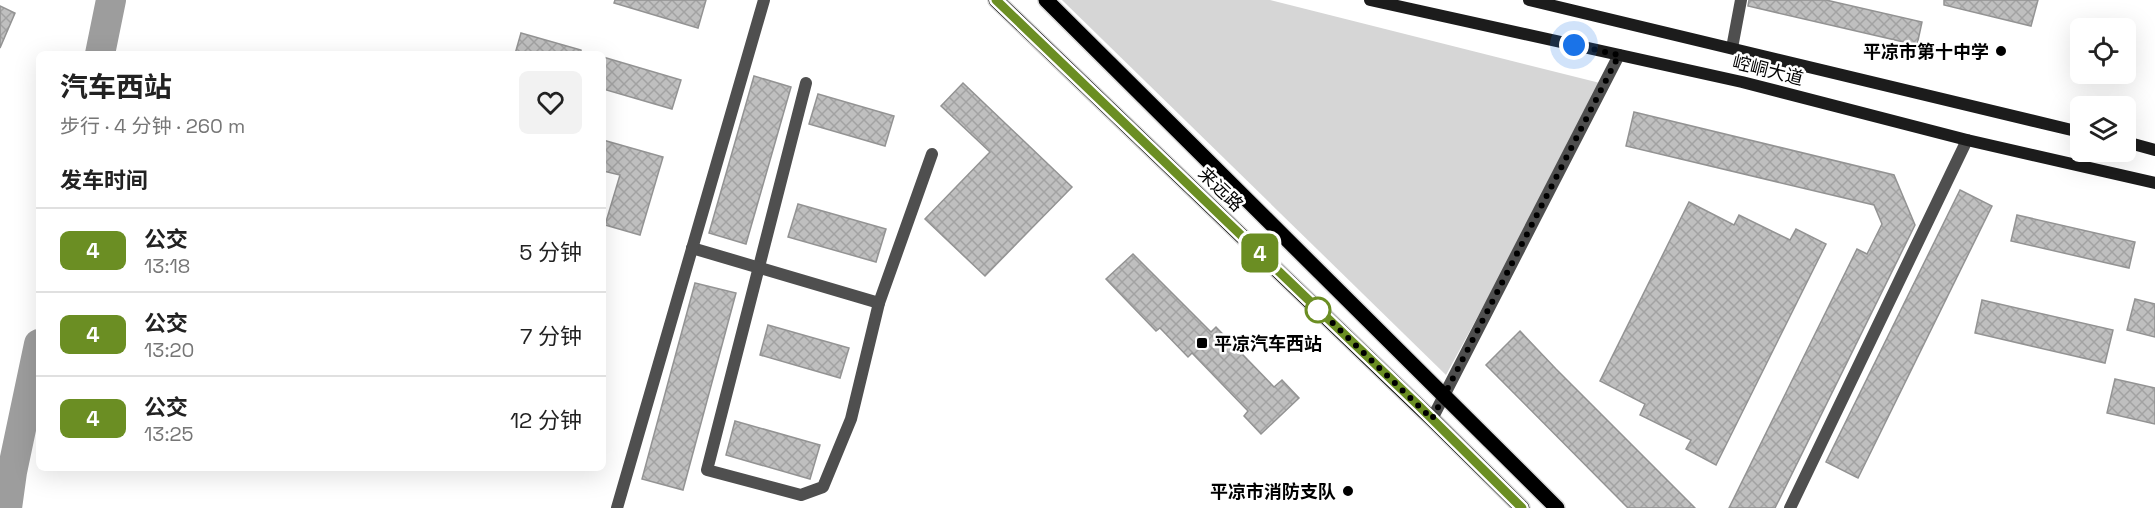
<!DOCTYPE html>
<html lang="zh">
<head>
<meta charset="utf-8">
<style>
  :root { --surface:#fff; --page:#f2f2f2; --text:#222; --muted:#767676; --line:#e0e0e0 }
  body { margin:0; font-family:"Space Grotesk","Noto Sans SC",sans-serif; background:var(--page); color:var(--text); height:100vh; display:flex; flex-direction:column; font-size:22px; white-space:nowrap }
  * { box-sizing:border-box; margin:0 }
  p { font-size:20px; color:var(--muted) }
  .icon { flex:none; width:33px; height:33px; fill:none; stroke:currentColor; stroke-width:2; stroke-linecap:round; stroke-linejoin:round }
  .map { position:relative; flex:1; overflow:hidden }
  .details { position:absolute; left:36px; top:51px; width:570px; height:420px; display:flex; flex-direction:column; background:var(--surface); border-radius:9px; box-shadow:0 6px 24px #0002 }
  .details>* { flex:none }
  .badge { padding:0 12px; border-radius:9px; font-size:21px; line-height:39px }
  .fabs { position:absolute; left:2070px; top:18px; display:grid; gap:12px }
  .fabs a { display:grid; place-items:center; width:66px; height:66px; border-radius:9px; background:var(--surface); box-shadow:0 6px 24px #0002; font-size:30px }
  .you { position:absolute; width:30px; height:30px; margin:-15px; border:4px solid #fff; border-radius:50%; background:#1a73e8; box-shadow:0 0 0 9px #1a73e833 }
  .map>.badge { position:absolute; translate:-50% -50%; box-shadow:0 0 0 3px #fff }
  h2 { padding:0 24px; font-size:22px; line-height:54px }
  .round { display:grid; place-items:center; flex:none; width:63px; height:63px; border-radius:9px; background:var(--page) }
  .head { display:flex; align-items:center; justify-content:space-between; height:102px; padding:0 24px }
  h1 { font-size:28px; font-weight:700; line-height:45px }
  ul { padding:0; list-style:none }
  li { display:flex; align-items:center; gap:18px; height:84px; padding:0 24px; border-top:2px solid var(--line) }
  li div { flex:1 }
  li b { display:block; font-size:22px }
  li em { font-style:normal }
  li .badge { min-width:66px; font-weight:700; text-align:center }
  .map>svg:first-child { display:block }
</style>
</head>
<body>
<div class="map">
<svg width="2155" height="508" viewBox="0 0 2155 508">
  <defs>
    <pattern id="building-cross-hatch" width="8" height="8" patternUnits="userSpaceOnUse" patternTransform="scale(1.5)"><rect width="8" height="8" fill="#bfbfbf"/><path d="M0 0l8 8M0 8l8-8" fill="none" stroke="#a2a2a2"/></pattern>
  </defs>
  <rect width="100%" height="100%" fill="#fff"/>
  <polygon fill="#d6d6d6" points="1062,0 1270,0 1604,84 1446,375"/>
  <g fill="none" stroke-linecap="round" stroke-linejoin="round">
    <g stroke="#9d9d9d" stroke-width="30">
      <polyline points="100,54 111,0"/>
      <polyline points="7,508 12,472 39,344"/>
    </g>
  </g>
  <g fill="url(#building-cross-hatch)" stroke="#939393" stroke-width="1.5">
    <polygon points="615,0 706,0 698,28 614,3"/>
    <polygon points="1749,0 1826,0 1922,22 1917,45 1748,6"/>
    <polygon points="1944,0 2038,0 2031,26 1944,5"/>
    <polygon points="0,6 15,13 0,48"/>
    <polygon points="521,33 581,50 581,54 515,54"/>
    <polygon points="603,57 681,80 672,109 603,89"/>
    <polygon points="754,76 791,87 746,244 709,233"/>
    <polygon points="963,83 1072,187 985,276 925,219 990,152 941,106"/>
    <polygon points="818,94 894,116 885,146 809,124"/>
    <polygon points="1634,112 1894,175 1915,225 1775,508 1729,508 1857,249 1867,254 1882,224 1874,205 1626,146"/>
    <polygon points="603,140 663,157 640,235 605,225 620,175 603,171"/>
    <polygon points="1960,190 1992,206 1858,478 1826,462"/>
    <polygon points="1689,202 1734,225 1739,215 1790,240 1796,229 1826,244 1716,465 1686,449 1691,440 1640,415 1645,404 1600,381"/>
    <polygon points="798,204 886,229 876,262 788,237"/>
    <polygon points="2017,215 2135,242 2129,268 2011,241"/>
    <polygon points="1133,254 1211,332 1216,327 1274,387 1282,380 1299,398 1261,434 1244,416 1248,411 1192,353 1188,357 1160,328 1156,331 1106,279"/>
    <polygon points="695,283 736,293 683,490 642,479"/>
    <polygon points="2135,299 2155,304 2155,337 2127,330"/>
    <polygon points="1982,300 2113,330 2105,363 1975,333"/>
    <polygon points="768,325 849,348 840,378 760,355"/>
    <polygon points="1520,331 1556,369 1695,508 1628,508 1486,365"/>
    <polygon points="2115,379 2155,388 2155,424 2107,413"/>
    <polygon points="735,421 820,445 810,479 726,455"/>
  </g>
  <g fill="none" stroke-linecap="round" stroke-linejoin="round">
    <defs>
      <g id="primary">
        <polyline points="996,0 1432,419 1522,508"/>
        <polyline points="1046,0 1557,508"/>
      </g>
    </defs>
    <use href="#primary" stroke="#dbdbdb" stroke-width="18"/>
    <g stroke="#4f4f4f" stroke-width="12">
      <polyline points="1732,48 1741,0"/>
      <polyline points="806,83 707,470 801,495 823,487 851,419 879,303 932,154"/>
      <polyline points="692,248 879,303"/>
      <polyline points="1432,419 1619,55"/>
      <polyline points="1790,508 1967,140"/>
    </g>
    <polyline stroke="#4f4f4f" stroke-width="12" points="617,508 764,0"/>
    <g stroke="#1c1c1c" stroke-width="12">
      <polyline points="1370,0 1742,82 1967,140 2155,183"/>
      <polyline points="1529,0 2080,132"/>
      <polyline points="2126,142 2155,150"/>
    </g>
    <use href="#primary" stroke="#000" stroke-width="15"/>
  </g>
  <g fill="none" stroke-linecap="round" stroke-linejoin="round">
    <defs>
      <polyline id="line" points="996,0 1418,405 1522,508"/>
    </defs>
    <use href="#line" stroke="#fff" stroke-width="14"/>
    <use href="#line" stroke="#6b8e23" stroke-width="9"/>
    <polyline stroke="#000" stroke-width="6" stroke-dasharray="0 10.8" points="1318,310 1314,305 1432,419 1619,55 1574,45"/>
  </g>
  <g fill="#000" stroke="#fff" stroke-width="2">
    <circle cx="2001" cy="51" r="6"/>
    <rect x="1196" y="337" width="12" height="12" rx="3"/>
    <circle cx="1348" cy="491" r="6"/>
  </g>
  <circle fill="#fff" stroke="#6b8e23" stroke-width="3" cx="1318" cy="310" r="12"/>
  <g text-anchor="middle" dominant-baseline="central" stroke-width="5" stroke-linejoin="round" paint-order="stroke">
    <g font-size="18" font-weight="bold" fill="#000" stroke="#fff" text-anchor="end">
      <text x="1989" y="51">平凉市第十中学</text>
      <text x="1214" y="343" text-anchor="start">平凉汽车西站</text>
      <text x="1336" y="491">平凉市消防支队</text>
    </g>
    <g font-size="18" fill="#000" stroke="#fff">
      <text transform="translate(1768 70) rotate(14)">崆峒大道</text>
      <text transform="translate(1221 189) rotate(44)">来远路</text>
    </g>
  </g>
</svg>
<div class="fabs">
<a><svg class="icon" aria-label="locate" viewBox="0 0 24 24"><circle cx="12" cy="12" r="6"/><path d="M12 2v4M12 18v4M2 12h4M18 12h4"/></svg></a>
<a><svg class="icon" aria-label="layers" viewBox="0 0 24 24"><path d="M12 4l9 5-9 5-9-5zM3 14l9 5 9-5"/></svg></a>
</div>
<div class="you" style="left:1574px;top:45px"></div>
<b class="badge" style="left:1260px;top:253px;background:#6b8e23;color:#fff">4</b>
<section class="details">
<div class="head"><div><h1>汽车西站</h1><p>步行 · 4 分钟 · 260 m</p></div><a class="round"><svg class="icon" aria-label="heart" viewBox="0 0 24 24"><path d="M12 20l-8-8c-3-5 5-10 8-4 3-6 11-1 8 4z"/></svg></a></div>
<h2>发车时间</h2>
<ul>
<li><span class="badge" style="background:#6b8e23;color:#fff">4</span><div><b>公交</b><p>13:18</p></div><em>5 分钟</em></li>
<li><span class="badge" style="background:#6b8e23;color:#fff">4</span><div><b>公交</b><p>13:20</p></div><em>7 分钟</em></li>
<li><span class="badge" style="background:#6b8e23;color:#fff">4</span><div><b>公交</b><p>13:25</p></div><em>12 分钟</em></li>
</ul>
</section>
</div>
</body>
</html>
